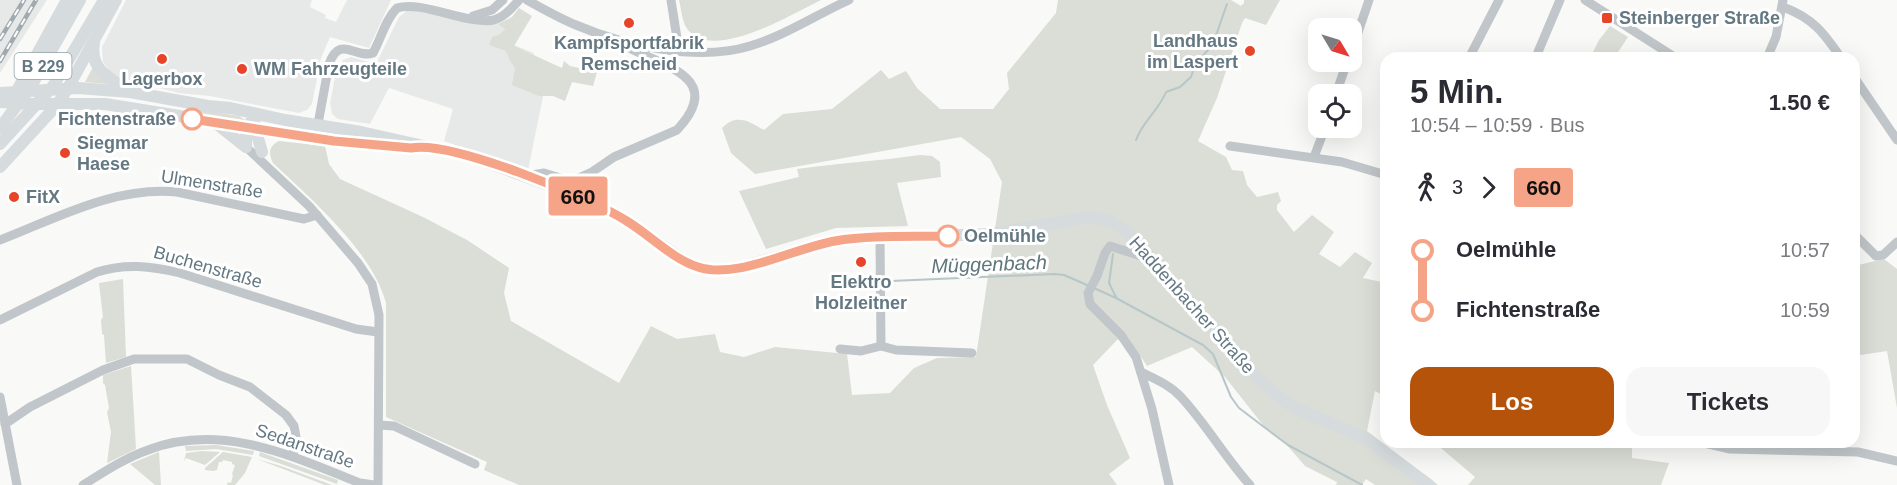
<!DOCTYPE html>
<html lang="de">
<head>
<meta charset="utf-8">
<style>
  :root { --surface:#fff; --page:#f7f7f7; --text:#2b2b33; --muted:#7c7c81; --accent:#b45309 }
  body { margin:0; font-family:Helvetica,sans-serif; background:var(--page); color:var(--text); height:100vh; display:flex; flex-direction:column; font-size:22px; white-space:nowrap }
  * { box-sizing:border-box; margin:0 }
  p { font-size:20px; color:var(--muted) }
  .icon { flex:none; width:33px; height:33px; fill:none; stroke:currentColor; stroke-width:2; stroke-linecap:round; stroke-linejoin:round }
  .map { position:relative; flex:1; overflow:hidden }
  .side { position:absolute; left:1380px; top:52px; width:480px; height:396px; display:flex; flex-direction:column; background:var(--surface); border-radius:18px; box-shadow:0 6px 24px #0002 }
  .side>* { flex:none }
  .badge { padding:0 12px; border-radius:4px; font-size:21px; line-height:39px }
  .needle { width:39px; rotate:128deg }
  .tools { position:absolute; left:1308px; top:18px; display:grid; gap:12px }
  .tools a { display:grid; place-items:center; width:54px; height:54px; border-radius:12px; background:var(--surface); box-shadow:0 6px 24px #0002; font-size:30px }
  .map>.badge { position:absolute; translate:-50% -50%; box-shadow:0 0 0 3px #fff }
  .legs { display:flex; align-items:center; gap:9px; height:66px; padding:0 30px; font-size:20px }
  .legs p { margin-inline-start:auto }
  .headline { display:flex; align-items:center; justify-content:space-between; height:102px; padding:0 30px }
  h1 { font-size:33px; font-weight:600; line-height:45px }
  .button { display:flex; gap:12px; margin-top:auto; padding:12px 30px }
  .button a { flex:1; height:69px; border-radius:18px; background:var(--accent); color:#fff; font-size:24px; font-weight:600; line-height:69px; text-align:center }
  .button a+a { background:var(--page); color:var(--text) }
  ul { padding:0 30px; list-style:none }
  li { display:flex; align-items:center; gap:21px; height:60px; font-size:22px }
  li i { display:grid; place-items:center; width:9px; height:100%; margin:0 8px; background:currentColor }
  li i::after { content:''; width:15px; height:15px; margin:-8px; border:4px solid; border-radius:50%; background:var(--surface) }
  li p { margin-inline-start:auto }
  li:first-child i { background:linear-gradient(#0000 50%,currentColor 0) }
  li:last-child i { background:linear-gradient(currentColor 50%,#0000 0) }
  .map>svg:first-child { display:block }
</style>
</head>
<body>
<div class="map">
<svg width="1897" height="485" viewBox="0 0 1897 485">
  <rect width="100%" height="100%" fill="#f9f9f7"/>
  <g fill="#e7e9e8">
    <polygon points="0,0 47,0 0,73"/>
    <polygon points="126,0 312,0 310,7 326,15 325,18 336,22 347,0 391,0 369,48 330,37 321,58 312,104 307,110 299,113 210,96 179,93 121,78 110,71 103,62 102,47"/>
    <polygon points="428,9 481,25 498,24 505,28 499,39 534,53 525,81 545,87 528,170 444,141 453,109 389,88 370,124 338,119 332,114 330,103 336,72 343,60 351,57 376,64 399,17 408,10"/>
  </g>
  <g fill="#daded6">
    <path d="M 679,0 L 821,0 C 794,13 709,65 686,27 C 682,20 681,8 679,0 Z"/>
    <path d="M 1058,0 L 1231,0 L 1241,6 L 1244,3 L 1244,0 L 1280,0 L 1266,25 L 1245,18 L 1242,23 L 1217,98 L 1198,141 L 1226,157 L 1232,170 L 1243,171 L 1247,185 L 1257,197 L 1278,192 L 1281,201 L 1277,205 L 1277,210 L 1294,232 L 1312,215 L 1334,232 L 1319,254 L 1340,267 L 1355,252 L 1372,263 L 1363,278 L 1386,283 L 1386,397 L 1375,391 L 1367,431 L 1438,485 L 1375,485 L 1366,479 L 1362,485 L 1336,485 L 1337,482 L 1305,466 L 1286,444 L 1263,425 L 1225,377 L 1192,347 L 1147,366 L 1127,336 L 1117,340 L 1093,365 L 1107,405 L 1130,458 L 1109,474 L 1117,485 L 519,485 L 484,470 L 487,462 L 386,417 L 386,303 C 372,251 311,199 273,163 C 268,153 269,146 279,141 L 325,146 L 329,164 L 340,179 L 423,217 L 467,240 L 509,268 L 504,293 L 511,321 L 619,383 L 651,326 L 677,339 L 715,334 L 720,352 L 744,357 L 775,347 L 847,354 L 852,395 L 890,393 L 914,368 L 937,358 L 976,357 L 1002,182 L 990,159 L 961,137 L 755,174 L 731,153 L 722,128 C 736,113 749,121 764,130 L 783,114 L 832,109 L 881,70 L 889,79 L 906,71 L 917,88 L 940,109 L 993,109 L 1009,89 L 1007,73 L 1056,13 Z"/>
    <polygon points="519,8 532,16 514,46 562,68 564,61 570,66 597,72 593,86 572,82 565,101 553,96 539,96 512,85 515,68 510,61 506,51 489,45 492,37 499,35 505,29 498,24 512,17"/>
    <polygon points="1610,26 1628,37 1614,58 1590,58 1599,40"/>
    <polygon points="94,65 108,83 107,84 85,82"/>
    <polygon points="194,108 239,116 248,122 192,115"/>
    <path d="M 920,155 L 932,156 L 940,162 L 941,177 L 897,183 L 908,226 L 836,228 L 766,249 L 739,191 L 799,177 L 797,169 C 838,163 879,161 920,155 Z"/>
    <polygon points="1884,259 1897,269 1897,408 1887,351 1854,356 1854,266"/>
    <polygon points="123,279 126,357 106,363 104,335 102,334 101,320 103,317 99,283"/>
    <polygon points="131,366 136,449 107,463 111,432 107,412 109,408 105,385 103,383 103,375"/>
    <polygon points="1435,443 1632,443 1632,458 1669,463 1661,485 1468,485 1475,477"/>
    <polygon points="216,445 254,451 253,455 216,449 186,451 185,446"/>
    <polygon points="202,451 220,452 205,465 186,458 184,461 186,453"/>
    <polygon points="159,452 161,485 155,485 130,464"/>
    <polygon points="223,452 252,457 245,473 235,485 227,485 228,482 231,483 233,475 232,474 235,465 232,464 232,462 223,460 222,462 219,462 217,470 213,471 205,470 205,468"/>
    <polygon points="260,452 338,480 337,484 259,456"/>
    <polygon points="257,459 281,466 332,485 325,485"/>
  </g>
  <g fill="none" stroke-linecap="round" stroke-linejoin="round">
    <g stroke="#b7c6c8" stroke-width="2">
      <path d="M 1136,140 C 1142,122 1159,110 1166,92 L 1180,87 L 1191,77 L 1195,65 L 1213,44 L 1227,4"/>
      <polyline points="1113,254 1109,283 1116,297"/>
      <polyline points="891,281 1055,274 1064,275 1087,285"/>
      <polyline points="1094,288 1116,298 1203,345 1213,354 1231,397 1239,408 1288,445 1362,485"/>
    </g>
    <g stroke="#c0c6c9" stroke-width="9">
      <path d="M 527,0 C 543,9 559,18 576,25 C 625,46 698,62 750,46 C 784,36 816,15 849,0"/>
      <polyline points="671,0 679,51"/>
      <polyline points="1585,0 1676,58"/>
      <path d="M 1783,7 C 1813,18 1824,33 1841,58"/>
      <polyline points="473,16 492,10 503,0"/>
      <polyline points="1352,50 1369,0"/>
      <polyline points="1469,58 1499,0"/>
      <polyline points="1541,58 1538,52 1560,0"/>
      <polyline points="1767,58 1776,37 1783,0"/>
      <polyline points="1854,77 1897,140"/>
      <polyline points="1336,94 1347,62"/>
      <path d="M 318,124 L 329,64 C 340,34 355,59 373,53 C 381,39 385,20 397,8 C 422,0 467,25 494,20 C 504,17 512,8 519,0"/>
      <polyline points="1230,146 1342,162 1386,175"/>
      <polyline points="246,147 309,206 358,263 372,284 379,315 378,485"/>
      <polyline points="1314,157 1325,128"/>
      <path d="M 526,176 L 544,173 L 567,180 L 576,179 L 592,172 L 614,157 L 677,130 C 728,76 658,65 624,45"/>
      <polyline points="1854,234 1876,256 1883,255 1897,242"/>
      <polyline points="880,238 881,346 896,350 972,353"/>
      <path d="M 0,240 C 57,218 115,186 177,192 L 304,219 L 317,215"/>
      <polyline points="1146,253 1138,255 1110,246 1105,253 1097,276 1088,293 1090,304 1121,335 1136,357 1152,409 1169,485"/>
      <path d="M 0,320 L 97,272 C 126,263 151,266 180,273 L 356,329 L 378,332"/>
      <polyline points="840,349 861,351 881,346"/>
      <path d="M 1141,372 C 1155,379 1170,385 1181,397 C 1206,424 1225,457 1250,485"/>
      <polyline points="0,397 17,485"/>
      <polyline points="5,424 30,407 103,370 134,359 187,359 219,375 250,387 286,415 294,426 296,437 293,456"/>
      <polyline points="379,425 394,426 475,464"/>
      <polyline points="1700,442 1730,449 1858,452 1897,461"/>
      <path d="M 83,485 C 104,472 125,458 148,450 C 221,422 292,456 360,483 L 374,485"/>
    </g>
    <g stroke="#d6dbde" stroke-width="12">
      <path d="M 94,42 C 89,72 111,77 130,92"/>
      <polyline points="0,93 78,88 130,92 208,106 230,108 285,120 361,132 473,157 583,198 627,221 689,264 714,270 732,270 820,244 852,239 990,234 1090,217 1112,222 1125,230 1259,379 1280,398 1295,408 1367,439 1429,485"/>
      <polyline points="13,98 67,0"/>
      <polyline points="0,102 30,104 105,104 334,141 398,147"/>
      <polyline points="250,123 257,135 262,152"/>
      <polyline points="217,124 246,147"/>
      <polyline points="0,128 30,88 80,0"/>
      <polyline points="0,144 53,86 104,0"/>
      <polyline points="246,147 246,135 255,124"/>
      <polyline points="0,167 57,105 68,88 116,0"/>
    </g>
    <defs>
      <g id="rail">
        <polyline points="0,39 24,0"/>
        <polyline points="0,61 36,0"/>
      </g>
    </defs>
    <use href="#rail" stroke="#a1aaaf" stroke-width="4.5"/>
    <use href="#rail" stroke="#fff" stroke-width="2" stroke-dasharray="7" stroke-linecap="butt"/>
  </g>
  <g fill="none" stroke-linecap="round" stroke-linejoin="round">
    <defs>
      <path id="line-1" d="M 192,119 L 334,141 L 411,148 C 451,140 588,197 625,220 C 649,234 672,259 698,267 C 737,280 794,248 835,241 C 871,235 911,237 948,236"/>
    </defs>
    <use href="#line-1" stroke="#fff" stroke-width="14"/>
    <use href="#line-1" stroke="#f5a488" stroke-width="9"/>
  </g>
  <g fill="#e6452a" stroke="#fff" stroke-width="2">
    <rect x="1601" y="12" width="12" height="12" rx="3"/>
    <circle cx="629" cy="23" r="6"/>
    <circle cx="1250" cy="51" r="6"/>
    <circle cx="162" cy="59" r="6"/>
    <circle cx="242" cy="69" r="6"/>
    <circle cx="65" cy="153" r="6"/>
    <circle cx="14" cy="197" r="6"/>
    <circle cx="861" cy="262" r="6"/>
  </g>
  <g fill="#fff" stroke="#f5a488" stroke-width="3">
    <circle cx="192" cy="119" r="10"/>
    <circle cx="948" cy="236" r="10"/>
  </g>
  <g text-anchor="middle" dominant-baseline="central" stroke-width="6" stroke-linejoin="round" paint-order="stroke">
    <rect fill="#fff" stroke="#92a0a8" stroke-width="1.5" x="14.5" y="53" width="57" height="26" rx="4.5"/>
    <g font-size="16" font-weight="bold" fill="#647882">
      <text x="43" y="66">B 229</text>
    </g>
    <g font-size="18" font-weight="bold" fill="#647882" stroke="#fff" text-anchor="start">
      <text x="1619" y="18">Steinberger Straße</text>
      <text x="1238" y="41" text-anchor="end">Landhaus<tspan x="1238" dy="21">im Laspert</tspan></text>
      <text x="629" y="43" text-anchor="middle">Kampfsportfabrik<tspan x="629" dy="21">Remscheid</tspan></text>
      <text x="254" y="69">WM Fahrzeugteile</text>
      <text x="162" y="79" text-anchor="middle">Lagerbox</text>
      <text x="77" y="143">Siegmar<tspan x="77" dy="21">Haese</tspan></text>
      <text x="26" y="197">FitX</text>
      <text x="861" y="282" text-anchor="middle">Elektro<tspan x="861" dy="21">Holzleitner</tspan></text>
    </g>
    <g font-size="18" font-weight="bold" fill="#647882" stroke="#fff" text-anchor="end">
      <text x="176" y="119">Fichtenstraße</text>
      <text x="964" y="236" text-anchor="start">Oelmühle</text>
    </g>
    <g font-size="18" fill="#647882" stroke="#fff">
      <text transform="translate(212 184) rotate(9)">Ulmenstraße</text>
      <text transform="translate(208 267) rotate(16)">Buchenstraße</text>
      <text transform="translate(1192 305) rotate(48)">Haddenbacher Straße</text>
      <text transform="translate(305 446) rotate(19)">Sedanstraße</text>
    </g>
    <g font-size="20" font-style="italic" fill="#5f777c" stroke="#fff">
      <text transform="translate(989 264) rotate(-2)">Müggenbach</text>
    </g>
  </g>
</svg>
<div class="tools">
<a><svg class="needle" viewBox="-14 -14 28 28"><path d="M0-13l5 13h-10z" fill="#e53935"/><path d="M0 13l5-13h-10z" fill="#7c7c81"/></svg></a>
<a><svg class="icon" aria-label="locate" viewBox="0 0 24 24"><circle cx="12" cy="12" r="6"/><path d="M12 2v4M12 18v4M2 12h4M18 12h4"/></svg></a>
</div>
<b class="badge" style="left:578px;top:196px;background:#f5a488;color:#111">660</b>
<section class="side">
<div class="headline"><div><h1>5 Min.</h1><p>10:54 – 10:59 · Bus</p></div><b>1.50 €</b></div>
<div class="legs"><svg class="icon" aria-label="walk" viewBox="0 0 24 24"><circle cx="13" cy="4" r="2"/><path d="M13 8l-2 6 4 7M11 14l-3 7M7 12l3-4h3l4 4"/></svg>3<svg class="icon" aria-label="forward" viewBox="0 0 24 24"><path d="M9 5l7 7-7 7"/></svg><b class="badge" style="background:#f5a488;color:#111">660</b></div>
<ul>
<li><i style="color:#f5a488"></i><b>Oelmühle</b><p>10:57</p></li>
<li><i style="color:#f5a488"></i><b>Fichtenstraße</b><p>10:59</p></li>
</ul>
<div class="button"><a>Los</a><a>Tickets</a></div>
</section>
</div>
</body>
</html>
